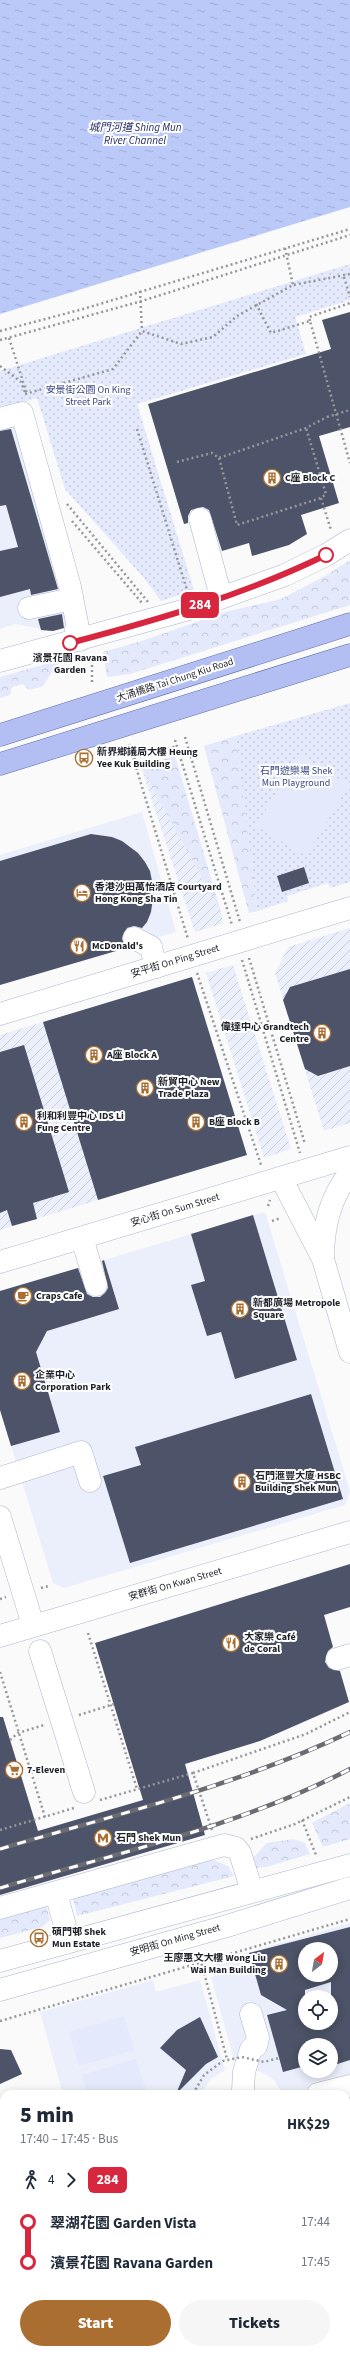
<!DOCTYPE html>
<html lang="en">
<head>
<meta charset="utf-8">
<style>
  :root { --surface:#fff; --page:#f6f6f7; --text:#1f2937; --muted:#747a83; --accent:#aa6e31 }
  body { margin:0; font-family:"Source Sans 3","Noto Sans TC",sans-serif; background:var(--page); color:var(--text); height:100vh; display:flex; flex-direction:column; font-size:15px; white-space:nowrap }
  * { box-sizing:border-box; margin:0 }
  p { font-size:13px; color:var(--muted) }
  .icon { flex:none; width:22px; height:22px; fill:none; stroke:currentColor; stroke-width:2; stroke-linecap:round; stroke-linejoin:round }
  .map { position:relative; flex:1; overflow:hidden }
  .details { position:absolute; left:0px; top:2090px; width:350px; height:264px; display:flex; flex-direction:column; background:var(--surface); border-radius:12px 12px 0 0; box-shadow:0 2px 10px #0003 }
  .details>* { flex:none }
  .badge { padding:0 8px; border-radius:6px; font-size:14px; line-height:26px }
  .needle { width:26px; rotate:31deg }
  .fabs { position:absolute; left:298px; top:1942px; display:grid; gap:8px }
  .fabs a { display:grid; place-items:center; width:40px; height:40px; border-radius:50%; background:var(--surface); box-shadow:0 2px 10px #0003; font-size:20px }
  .map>.badge { position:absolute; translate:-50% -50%; box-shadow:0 0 0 2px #fff }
  .legs { display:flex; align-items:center; gap:6px; height:44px; padding:0 20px; font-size:13px }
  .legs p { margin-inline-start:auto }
  .summary { display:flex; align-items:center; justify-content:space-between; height:68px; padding:0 20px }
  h1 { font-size:22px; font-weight:800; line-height:30px }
  .cta { display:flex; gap:8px; margin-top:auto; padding:8px 20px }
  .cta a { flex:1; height:46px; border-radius:24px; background:var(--accent); color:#fff; font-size:16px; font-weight:800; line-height:46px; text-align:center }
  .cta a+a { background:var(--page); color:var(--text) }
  ul { padding:0 20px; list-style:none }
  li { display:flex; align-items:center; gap:14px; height:40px; font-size:15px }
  li i { display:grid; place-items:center; width:6px; height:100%; margin:0 5px; background:currentColor }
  li i::after { content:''; width:10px; height:10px; margin:-5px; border:3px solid; border-radius:50%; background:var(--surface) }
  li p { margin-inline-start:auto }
  li:first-child i { background:linear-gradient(#0000 50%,currentColor 0) }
  li:last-child i { background:linear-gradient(currentColor 50%,#0000 0) }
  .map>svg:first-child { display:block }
</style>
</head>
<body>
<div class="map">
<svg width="350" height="2354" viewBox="0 0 350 2354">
  <defs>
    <pattern id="industrial-furrows" width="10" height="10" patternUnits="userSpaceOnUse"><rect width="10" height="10" fill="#ebeffc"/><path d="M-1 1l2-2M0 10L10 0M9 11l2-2" fill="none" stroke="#c9cdd8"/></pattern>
    <pattern id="grass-dots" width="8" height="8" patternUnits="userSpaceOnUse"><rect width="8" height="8" fill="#e4e9fb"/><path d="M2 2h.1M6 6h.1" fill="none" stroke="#c3c8d7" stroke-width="1.8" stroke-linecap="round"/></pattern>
    <pattern id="forest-crowns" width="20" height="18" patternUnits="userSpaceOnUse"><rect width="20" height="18" fill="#e4e9fb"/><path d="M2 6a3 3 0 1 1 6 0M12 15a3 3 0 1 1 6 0" fill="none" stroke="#c3c8d7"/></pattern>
    <pattern id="water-ripples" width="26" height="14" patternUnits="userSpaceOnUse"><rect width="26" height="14" fill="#bbc9f9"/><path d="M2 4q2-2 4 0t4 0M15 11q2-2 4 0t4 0" fill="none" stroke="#a0acd6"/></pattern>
  </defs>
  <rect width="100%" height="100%" fill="#fafafa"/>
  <g fill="#ebeffc" fill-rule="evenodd">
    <polygon points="25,406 86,625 53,631 15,624 0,629 0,414"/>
    <polygon points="142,812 176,932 0,985 0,855"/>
    <polygon points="265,1212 350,1491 345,1505 64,1588 53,1583 0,1410 0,1291"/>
    <path d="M 350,1923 L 350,2287 L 346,2287 L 346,2094 L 283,2094 L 273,2079 L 261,2072 L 236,2067 L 211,1977 L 218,1975 L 215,1962 ZM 305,1949 L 331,1949 L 331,1975 L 305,1975 ZM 305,1997 L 331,1997 L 331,2023 L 305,2023 ZM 305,2045 L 331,2045 L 331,2071 L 305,2071 Z"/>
    <polygon points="153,1980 156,1992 200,1980 225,2070 211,2079 200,2094 63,2094 40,2012"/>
    <polygon points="133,2350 325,2350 327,2354 134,2354"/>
  </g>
  <g fill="url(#industrial-furrows)">
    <polygon points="141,767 221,912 223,923 195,932"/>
    <polygon points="350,928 350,1123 324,1131 275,973 288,947"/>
    <polygon points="233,965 291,1149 264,1158 206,973"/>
    <polygon points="43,1022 98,1200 0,1230 0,1035"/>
  </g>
  <g fill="url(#grass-dots)">
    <polygon points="350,264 350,300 295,317 306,354 137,404 194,590 161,601 144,578 65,489 37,398 0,410 0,371"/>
    <polygon points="350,703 350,882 330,888 328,883 287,896 288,901 257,911 236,736"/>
  </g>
  <g fill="url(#forest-crowns)">
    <polygon points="350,560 350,605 130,674 107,677 103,652 142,641 225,612 281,599 325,576"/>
    <polygon points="60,660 43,686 29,690 23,684 12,687 10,695 0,698 0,677"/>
    <polygon points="236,736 257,911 249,913 204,746"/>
    <polygon points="175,756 221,912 141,767"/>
    <polygon points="350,1803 350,1839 323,1847 312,1823"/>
    <polygon points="293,1839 305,1843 310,1854 266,1867 256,1868 253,1858 267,1843"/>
    <polygon points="208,1858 228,1866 234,1876 77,1916 72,1894"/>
    <polygon points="46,1904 50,1920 42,1927 0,1938 0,1917"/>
  </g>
  <g fill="#e4e9fb">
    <polygon points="299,755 349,785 306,856 256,826"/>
    <polygon points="124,2016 134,2050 79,2066 69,2032"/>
    <polygon points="136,2059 147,2093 87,2094 82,2075"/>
  </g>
  <polygon fill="url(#water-ripples)" points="0,0 350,0 350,207 0,314"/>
  <g fill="#4d5368" fill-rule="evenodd">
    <polygon points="350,312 350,427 319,436 339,503 301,515 307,534 289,545 252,556 249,543 222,551 209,510 203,507 191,510 188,516 188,523 184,524 148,404 331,349 322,320"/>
    <polygon points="11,429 58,589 31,595 30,589 0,597 0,551 18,547 6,505 0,506 0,431"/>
    <polygon points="62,614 64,628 53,631 41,630 38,619"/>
    <polygon points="91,834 112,837 122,841 138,853 145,862 150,871 154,891 151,912 147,922 142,928 134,926 127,928 122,938 124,945 116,951 0,985 0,861"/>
    <polygon points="304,867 309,883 282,892 277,876"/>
    <polygon points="350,969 350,1066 318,1076 305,1069 283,1000 290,987"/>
    <polygon points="192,977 247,1155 98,1200 43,1022"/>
    <polygon points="24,1045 69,1192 33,1203 37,1219 12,1226 7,1210 0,1213 0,1052"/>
    <polygon points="253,1215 297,1360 235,1379 221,1332 207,1336 191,1285 205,1281 191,1234"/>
    <polygon points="104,1260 119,1309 47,1331 36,1352 60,1432 11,1446 0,1410 0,1291 78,1268 87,1294 93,1297 100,1297 105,1293 108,1288 102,1261"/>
    <polygon points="311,1394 343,1499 130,1563 103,1476 141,1465 135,1447"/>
    <polygon points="350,1564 350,1607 324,1615 333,1647 328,1651 325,1662 329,1668 340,1671 349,1702 260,1741 185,1764 205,1835 0,1895 0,1717 3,1717 38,1831 143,1800 95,1643"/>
    <path d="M 350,1927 L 350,2060 L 331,2066 L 331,2045 L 305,2045 L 305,2066 L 283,2072 L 267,2015 L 287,2010 L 261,1995 L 249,1953 ZM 305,1949 L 331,1949 L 331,1975 L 305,1975 ZM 331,1982 L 331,2023 L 305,2023 L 305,1990 Z"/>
    <polygon points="200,2017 218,2057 206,2064 176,2094 186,2070 160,2048 177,2030"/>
    <polygon points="0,2049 11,2050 22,2074 0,2084"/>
  </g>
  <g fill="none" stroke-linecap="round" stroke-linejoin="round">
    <defs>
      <g id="minor">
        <polyline points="0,419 22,413 70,587 78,628 76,629 80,640"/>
        <polyline points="200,519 221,597"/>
        <polyline points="29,608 72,599"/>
        <polyline points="0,661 193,608 285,575 326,555 350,540"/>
        <polyline points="134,938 151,947 156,967"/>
        <polyline points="0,1014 350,908"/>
        <polyline points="281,1178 323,1259 350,1352"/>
        <polyline points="82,1238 96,1285"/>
        <path d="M 323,1258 C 323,1227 330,1197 350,1173"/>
        <polyline points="0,1262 350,1157"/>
        <polyline points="0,1478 81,1452 90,1481"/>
        <polyline points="0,1517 33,1625"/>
        <polyline points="0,1636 350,1532"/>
        <polyline points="40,1651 84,1792"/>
        <polyline points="337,1659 350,1655"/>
        <polyline points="56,1893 65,1926"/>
        <polyline points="0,1908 224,1845 236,1848 240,1853 252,1891"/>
        <polyline points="0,1961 350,1865"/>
        <polyline points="0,1990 227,1926 350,1888"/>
        <polyline points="243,2090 244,2072 251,2049 256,2046 258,2038 251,2014"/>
        <polyline points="318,2094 350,2086"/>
        <polyline points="346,2315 350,2318"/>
      </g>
      <g id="major">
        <polyline points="0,735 350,624"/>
        <polyline points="0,764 350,655"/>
      </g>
    </defs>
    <use href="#minor" stroke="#adb5cd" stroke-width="23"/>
    <use href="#major" stroke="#5f6ca7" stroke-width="23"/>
    <g stroke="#96979b" stroke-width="2.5" stroke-dasharray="2 3" stroke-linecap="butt">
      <polyline points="285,248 293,285"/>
      <polyline points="344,277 350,297"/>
      <polyline points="140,291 142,331"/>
      <polyline points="256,304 271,333 310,321 350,463"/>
      <polyline points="310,321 309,317 350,303"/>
      <polyline points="0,331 83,309 350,229"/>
      <polyline points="9,338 27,394"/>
      <polyline points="0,340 142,301 350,235"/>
      <polyline points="0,366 21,382 26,395"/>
      <polyline points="25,394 113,369 142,331 181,344 213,337 237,316 293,285 350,274"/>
      <polyline points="137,429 187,590"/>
      <polyline points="219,458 237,525 321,498 326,494 306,428"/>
      <polyline points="177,462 212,453 219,458 306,428 327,417"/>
      <polyline points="321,498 331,530"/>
      <polyline points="67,504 148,602"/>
      <polyline points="72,521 142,603"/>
      <polyline points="92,655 92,684"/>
      <polyline points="185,737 240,922"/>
      <polyline points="175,740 232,925"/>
      <polyline points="129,744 188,939"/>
      <polyline points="134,758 177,746"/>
      <polyline points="249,958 305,1144"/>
      <polyline points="242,960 300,1153"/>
      <polyline points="197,973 261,1165"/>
      <polyline points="268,1206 270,1200"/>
      <polyline points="272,1221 281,1218"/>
      <polyline points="41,1588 49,1586"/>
      <polyline points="0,1599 6,1597"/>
      <polyline points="88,1633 137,1789"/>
      <polyline points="0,1672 45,1817"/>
      <polyline points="79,1715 114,1704"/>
      <polyline points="10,1740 18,1733 44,1725"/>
      <polyline points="193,1773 306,1734 350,1712"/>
      <polyline points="100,1800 193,1773 212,1830"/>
      <polyline points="302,1820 316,1855"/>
      <polyline points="0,1830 74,1808"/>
      <polyline points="251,1839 295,1824 350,1797"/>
      <polyline points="199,1954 227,2059"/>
      <polyline points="0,2021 350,1919"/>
    </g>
    <use href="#minor" stroke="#fff" stroke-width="22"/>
    <use href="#major" stroke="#b3bff2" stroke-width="22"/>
    <defs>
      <g id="rail">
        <path d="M 0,1849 C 118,1814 239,1785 350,1732"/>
        <path d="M 0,1888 C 117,1853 241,1826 350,1769"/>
      </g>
    </defs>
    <use href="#rail" stroke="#6b6c72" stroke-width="4.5"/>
    <use href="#rail" stroke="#fff" stroke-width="3" stroke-dasharray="9" stroke-linecap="butt"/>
    <g stroke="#96979b" stroke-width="2.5" stroke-dasharray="2 3" stroke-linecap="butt">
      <polyline points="327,417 350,410"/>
      <polyline points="193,2094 204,2075 223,2061 242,2057 264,2062 279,2058"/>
    </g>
  </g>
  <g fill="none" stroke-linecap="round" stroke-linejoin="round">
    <defs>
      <path id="line-1" d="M 70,643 C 157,620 244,595 326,555"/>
    </defs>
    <use href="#line-1" stroke="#fff" stroke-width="9"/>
    <use href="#line-1" stroke="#d7263d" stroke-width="6"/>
  </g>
  <defs>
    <symbol id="building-ring" viewBox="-11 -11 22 22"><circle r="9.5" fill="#fff" stroke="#aa6e31" stroke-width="1.5"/><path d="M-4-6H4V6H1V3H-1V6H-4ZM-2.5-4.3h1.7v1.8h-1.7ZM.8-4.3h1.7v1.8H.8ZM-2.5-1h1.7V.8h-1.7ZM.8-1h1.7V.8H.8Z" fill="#aa6e31"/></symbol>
    <symbol id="bus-ring" viewBox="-11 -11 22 22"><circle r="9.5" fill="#fff" stroke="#aa6e31" stroke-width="1.5"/><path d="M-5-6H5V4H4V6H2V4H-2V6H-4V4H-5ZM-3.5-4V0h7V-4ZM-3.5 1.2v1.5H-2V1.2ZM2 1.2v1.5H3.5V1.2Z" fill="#aa6e31"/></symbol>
    <symbol id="hotel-ring" viewBox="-11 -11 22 22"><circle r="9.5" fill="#fff" stroke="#aa6e31" stroke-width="1.5"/><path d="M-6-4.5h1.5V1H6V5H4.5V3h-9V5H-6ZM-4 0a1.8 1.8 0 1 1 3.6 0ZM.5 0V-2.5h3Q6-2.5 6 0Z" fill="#aa6e31"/></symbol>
    <symbol id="restaurant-ring" viewBox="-11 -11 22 22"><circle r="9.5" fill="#fff" stroke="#aa6e31" stroke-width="1.5"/><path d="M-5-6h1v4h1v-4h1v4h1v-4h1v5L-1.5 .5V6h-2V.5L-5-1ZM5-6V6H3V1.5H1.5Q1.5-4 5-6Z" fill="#aa6e31"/></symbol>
    <symbol id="cafe-ring" viewBox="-11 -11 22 22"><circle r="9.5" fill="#fff" stroke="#aa6e31" stroke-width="1.5"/><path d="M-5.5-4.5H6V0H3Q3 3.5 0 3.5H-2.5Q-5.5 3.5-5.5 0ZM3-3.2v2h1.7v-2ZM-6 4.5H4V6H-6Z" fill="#aa6e31"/></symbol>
    <symbol id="supermarket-ring" viewBox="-11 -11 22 22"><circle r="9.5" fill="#fff" stroke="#aa6e31" stroke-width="1.5"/><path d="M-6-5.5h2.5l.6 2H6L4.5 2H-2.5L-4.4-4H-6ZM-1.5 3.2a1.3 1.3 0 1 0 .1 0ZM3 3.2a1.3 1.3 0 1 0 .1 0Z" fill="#aa6e31"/></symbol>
    <symbol id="metro-ring" viewBox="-11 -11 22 22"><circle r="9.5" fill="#fff" stroke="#aa6e31" stroke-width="1.5"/><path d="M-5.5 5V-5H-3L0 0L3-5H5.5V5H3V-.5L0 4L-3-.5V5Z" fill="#aa6e31"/></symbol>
  </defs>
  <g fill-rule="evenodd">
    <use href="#building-ring" x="262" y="468" width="20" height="20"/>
    <use href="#bus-ring" x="74" y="748" width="20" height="20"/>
    <use href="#hotel-ring" x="72" y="883" width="20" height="20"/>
    <use href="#restaurant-ring" x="69" y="936" width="20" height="20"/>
    <use href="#building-ring" x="312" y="1023" width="20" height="20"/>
    <use href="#building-ring" x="84" y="1045" width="20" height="20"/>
    <use href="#building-ring" x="135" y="1078" width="20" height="20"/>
    <use href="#building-ring" x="14" y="1112" width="20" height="20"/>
    <use href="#building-ring" x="186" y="1112" width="20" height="20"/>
    <use href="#cafe-ring" x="13" y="1286" width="20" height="20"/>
    <use href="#building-ring" x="230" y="1299" width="20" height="20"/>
    <use href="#building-ring" x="12" y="1371" width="20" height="20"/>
    <use href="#building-ring" x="232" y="1472" width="20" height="20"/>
    <use href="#restaurant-ring" x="221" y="1633" width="20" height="20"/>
    <use href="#supermarket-ring" x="4" y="1760" width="20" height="20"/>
    <use href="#metro-ring" x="93" y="1828" width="20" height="20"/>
    <use href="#bus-ring" x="29" y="1928" width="20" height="20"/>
    <use href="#building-ring" x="269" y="1954" width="20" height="20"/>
  </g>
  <g fill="#fff" stroke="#d7263d" stroke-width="2">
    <circle cx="326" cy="555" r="7"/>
    <circle cx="70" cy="643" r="7"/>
  </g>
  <g text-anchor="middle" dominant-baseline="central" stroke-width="4" stroke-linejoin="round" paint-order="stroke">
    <g font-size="10" fill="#3b4782" stroke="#fff">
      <text x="88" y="390">安景街公園 On King<tspan x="88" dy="12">Street Park</tspan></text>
      <text x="296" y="771">石門遊樂場 Shek<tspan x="296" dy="12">Mun Playground</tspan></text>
    </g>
    <g font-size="10" font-weight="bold" fill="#1f212a" stroke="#fff" text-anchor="start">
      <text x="285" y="478">C座 Block C</text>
      <text x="97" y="752">新界鄉議局大樓 Heung<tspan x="97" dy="12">Yee Kuk Building</tspan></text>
      <text x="95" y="887">香港沙田萬怡酒店 Courtyard<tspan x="95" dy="12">Hong Kong Sha Tin</tspan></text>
      <text x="92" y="946">McDonald's</text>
      <text x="309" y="1027" text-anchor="end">偉達中心 Grandtech<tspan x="309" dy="12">Centre</tspan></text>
      <text x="107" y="1055">A座 Block A</text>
      <text x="158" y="1082">新貿中心 New<tspan x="158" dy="12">Trade Plaza</tspan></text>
      <text x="37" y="1116">利和利豐中心 IDS Li<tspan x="37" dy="12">Fung Centre</tspan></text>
      <text x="209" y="1122">B座 Block B</text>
      <text x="36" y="1296">Craps Cafe</text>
      <text x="253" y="1303">新都廣場 Metropole<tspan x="253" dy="12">Square</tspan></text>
      <text x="35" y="1375">企業中心<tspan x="35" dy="12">Corporation Park</tspan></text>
      <text x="255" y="1476">石門滙豐大廈 HSBC<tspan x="255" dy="12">Building Shek Mun</tspan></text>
      <text x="244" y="1637">大家樂 Café<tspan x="244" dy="12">de Coral</tspan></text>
      <text x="27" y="1770">7-Eleven</text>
      <text x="116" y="1838">石門 Shek Mun</text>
      <text x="52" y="1932">碩門邨 Shek<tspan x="52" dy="12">Mun Estate</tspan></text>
      <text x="266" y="1958" text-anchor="end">王廖惠文大樓 Wong Liu<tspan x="266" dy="12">Wai Man Building</tspan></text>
    </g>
    <g font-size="10" font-weight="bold" fill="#1f212a" stroke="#fff">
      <text x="70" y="658">濱景花園 Ravana<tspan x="70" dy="12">Garden</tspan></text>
    </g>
    <g font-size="10" fill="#1f212a" stroke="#fff">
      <text transform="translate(175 680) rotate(-18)">大涌橋路 Tai Chung Kiu Road</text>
      <text transform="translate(175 961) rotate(-17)">安平街 On Ping Street</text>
      <text transform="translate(175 1210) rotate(-17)">安心街 On Sum Street</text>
      <text transform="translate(175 1584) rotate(-16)">安群街 On Kwan Street</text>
      <text transform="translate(175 1940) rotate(-16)">安明街 On Ming Street</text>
    </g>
    <g font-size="11" font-style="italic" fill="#232c64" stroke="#fff">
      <text x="135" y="127">城門河道 Shing Mun<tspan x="135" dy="13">River Channel</tspan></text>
    </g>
  </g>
</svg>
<div class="fabs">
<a><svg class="needle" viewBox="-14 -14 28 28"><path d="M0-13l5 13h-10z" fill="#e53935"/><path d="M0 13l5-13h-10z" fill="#747a83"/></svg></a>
<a><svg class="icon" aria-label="locate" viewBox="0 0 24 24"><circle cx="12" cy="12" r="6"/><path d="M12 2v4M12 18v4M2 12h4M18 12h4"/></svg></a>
<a><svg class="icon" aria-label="layers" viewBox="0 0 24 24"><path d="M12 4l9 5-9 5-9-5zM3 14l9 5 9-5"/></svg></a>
</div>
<b class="badge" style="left:200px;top:605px;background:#d7263d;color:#fff">284</b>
<section class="details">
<div class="summary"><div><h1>5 min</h1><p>17:40 – 17:45 · Bus</p></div><b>HK$29</b></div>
<div class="legs"><svg class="icon" aria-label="walk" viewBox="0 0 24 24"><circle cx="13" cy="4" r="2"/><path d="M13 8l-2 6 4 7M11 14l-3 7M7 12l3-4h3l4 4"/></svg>4<svg class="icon" aria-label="forward" viewBox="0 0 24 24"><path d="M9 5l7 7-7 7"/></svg><b class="badge" style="background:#d7263d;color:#fff">284</b></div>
<ul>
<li><i style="color:#d7263d"></i><b>翠湖花園 Garden Vista</b><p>17:44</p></li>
<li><i style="color:#d7263d"></i><b>濱景花園 Ravana Garden</b><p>17:45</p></li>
</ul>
<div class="cta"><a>Start</a><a>Tickets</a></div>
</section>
</div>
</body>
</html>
